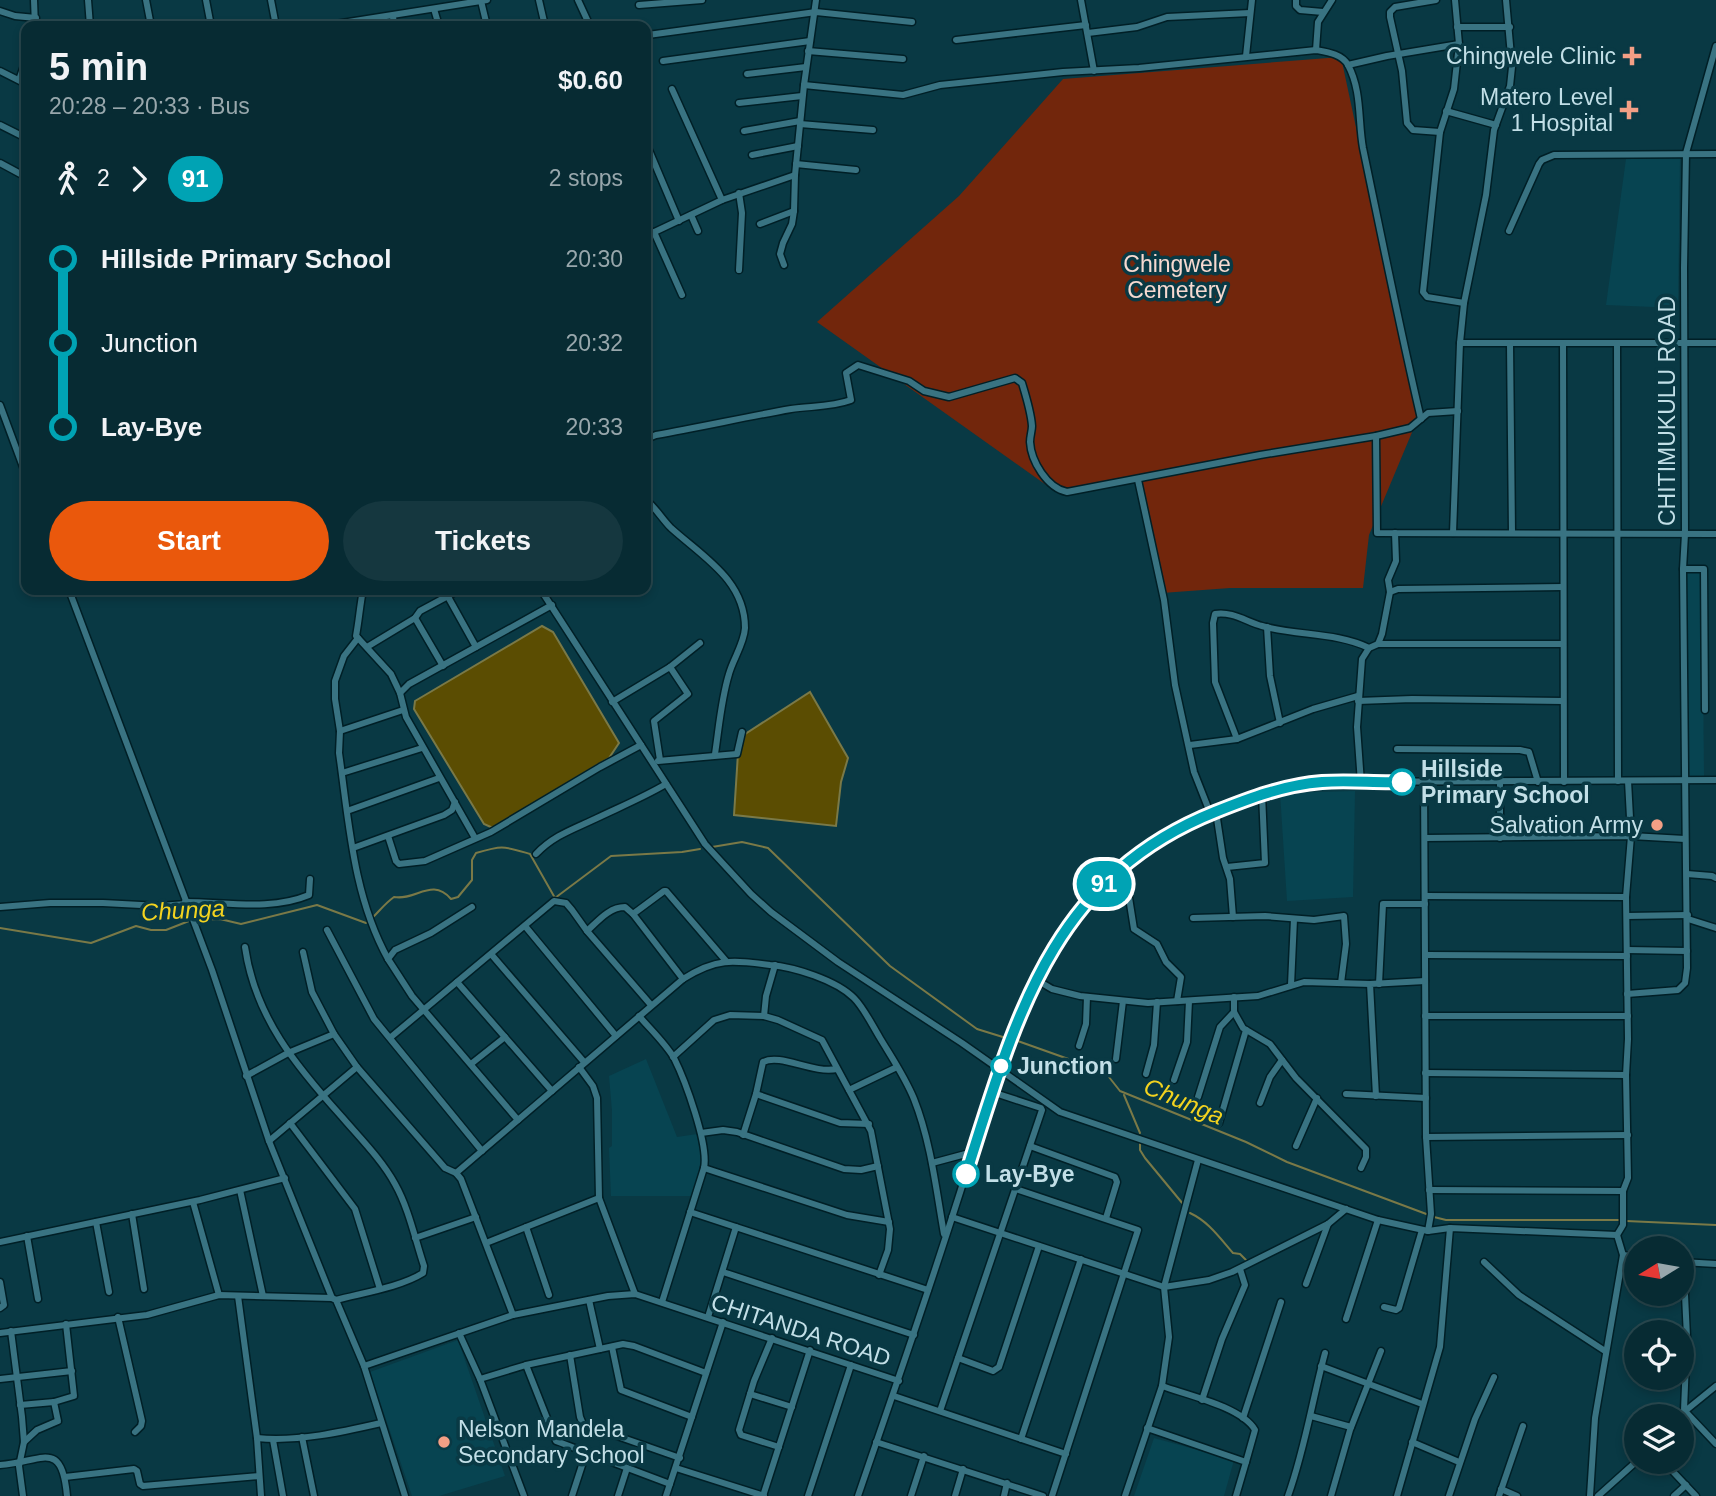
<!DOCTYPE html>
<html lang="en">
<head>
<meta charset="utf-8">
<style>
  :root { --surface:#072b33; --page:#15373f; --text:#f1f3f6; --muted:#98a7ac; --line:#28474e; --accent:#ea580c }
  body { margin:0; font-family:Helvetica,sans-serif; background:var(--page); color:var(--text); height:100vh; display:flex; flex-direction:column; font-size:26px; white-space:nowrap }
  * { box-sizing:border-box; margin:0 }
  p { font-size:23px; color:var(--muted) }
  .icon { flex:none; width:38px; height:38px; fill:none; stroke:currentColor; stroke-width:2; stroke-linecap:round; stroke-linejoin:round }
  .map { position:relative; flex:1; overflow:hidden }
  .drawer { position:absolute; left:21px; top:21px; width:630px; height:574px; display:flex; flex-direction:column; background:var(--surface); border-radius:14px; box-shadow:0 4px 10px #0003,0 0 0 2px var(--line) }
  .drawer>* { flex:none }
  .badge { padding:0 14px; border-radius:23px; font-size:24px; line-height:46px }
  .needle { width:46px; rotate:259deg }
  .tools { position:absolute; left:1624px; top:1236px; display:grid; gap:14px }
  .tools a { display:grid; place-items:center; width:70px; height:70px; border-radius:50%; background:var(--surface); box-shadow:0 4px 10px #0003,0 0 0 2px var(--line); font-size:35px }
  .map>.badge { position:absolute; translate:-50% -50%; box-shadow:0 0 0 4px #fff }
  .legs { display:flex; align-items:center; gap:10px; height:77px; padding:0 28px; font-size:23px }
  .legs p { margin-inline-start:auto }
  .summary { display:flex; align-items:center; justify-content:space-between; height:119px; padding:0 28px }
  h1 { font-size:38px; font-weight:700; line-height:52px }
  .action { display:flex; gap:14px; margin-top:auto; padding:14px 28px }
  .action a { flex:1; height:80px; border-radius:42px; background:var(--accent); color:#fff; font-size:28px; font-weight:700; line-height:80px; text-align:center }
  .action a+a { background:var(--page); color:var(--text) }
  ul { padding:0 28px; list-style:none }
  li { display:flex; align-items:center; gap:24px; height:84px; font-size:26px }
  li i { display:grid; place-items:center; width:10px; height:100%; margin:0 9px; background:currentColor }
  li i::after { content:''; width:18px; height:18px; margin:-9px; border:5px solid; border-radius:50%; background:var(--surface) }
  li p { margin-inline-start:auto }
  li:first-child i { background:linear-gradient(#0000 50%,currentColor 0) }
  li:last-child i { background:linear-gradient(currentColor 50%,#0000 0) }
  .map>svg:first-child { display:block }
</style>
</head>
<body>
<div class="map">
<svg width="1716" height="1496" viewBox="0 0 1716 1496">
  <rect width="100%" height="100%" fill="#093944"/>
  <g fill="#074451">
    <polygon points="1680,155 1678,308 1606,305 1626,159"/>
    <polygon points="1702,571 1704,776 1688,776 1686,573"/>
    <polygon points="1355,791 1353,897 1287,901 1280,793"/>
    <polygon points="646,1059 677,1137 697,1134 702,1162 694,1196 611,1196 609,1148 612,1146 612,1111 609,1076"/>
    <polygon points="458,1340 505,1476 439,1496 412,1496 370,1372"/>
    <polygon points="1154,1438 1234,1460 1224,1496 1134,1496"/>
  </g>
  <polygon fill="#72260c" points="1341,57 1418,418 1369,535 1363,588 1230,588 1162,593 1136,478 1056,492 817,322 959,196 1063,79"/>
  <g fill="#5b4d02" stroke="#7a7947" stroke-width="2">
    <polygon points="542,626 553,632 619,743 609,758 493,828 484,824 414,709 415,701"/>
    <polygon points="810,692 848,758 841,782 836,826 734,815 739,738"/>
  </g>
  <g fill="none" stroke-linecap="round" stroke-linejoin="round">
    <g stroke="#7a7947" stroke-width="2">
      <polyline points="712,847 742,842 768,848 890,966 977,1029 1006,1038"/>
      <path d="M 371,919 C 380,911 383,905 394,897 C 416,901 432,877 451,899 L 458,897 L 472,880 L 472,860 L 476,853 C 503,845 503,846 530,854 L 555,898 L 611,856 L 682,852 L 700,849"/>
      <polyline points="195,920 220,919 241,924 317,905 366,923"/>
      <polyline points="0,928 91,943 136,926 151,930 166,930 189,921"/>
      <polyline points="1012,1039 1105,1072 1120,1091 1246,1142 1287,1162 1429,1215"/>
      <polyline points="1124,1095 1140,1133"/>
      <polyline points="1140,1142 1140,1150 1145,1158 1183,1204"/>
      <path d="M 1190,1213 C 1209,1222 1219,1237 1233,1253 L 1240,1254 L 1246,1260"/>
      <polyline points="1434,1217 1446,1220 1621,1220"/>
      <polyline points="1626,1221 1716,1225"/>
    </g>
    <defs>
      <g id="minor">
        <polyline points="34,0 35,26"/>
        <polyline points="88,0 90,26"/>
        <polyline points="146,0 151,26"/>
        <polyline points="206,0 211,26"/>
        <polyline points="271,0 276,26"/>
        <polyline points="539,0 545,26"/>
        <polyline points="578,0 590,26"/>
        <polyline points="1081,0 1094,71"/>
        <polyline points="1296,0 1296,6 1300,10 1323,12"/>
        <polyline points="1436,0 1395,7 1390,12 1390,17 1402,71 1407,123 1413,130 1440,132"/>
        <polyline points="1455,0 1459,44 1454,89 1440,132 1423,292 1427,297 1464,303"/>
        <polyline points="481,1 487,26"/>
        <polyline points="639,5 702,0"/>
        <polyline points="434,9 439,26"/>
        <polyline points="0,11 15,16 36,18"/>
        <polyline points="393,16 394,26"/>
        <polyline points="323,26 487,0"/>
        <polyline points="1457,27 1510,27"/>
        <polyline points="1088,33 1137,27 1167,17 1250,13"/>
        <polyline points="648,35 816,12 912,22"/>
        <polyline points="956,40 1086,25"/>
        <polyline points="1316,50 1318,22 1332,0"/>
        <polyline points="808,51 903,59"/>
        <polyline points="1246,56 1252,0"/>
        <polyline points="663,61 810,41"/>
        <polyline points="1348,65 1387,56 1459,44"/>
        <polyline points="0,71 26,84"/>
        <polyline points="747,74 806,67"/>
        <polyline points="19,80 26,60"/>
        <path d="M 804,85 L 903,95 L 940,85 L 1063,72 L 1139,68 L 1316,50 C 1327,52 1342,54 1348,65 C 1362,91 1358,121 1363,148 C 1382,239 1400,329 1421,419"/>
        <polyline points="672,89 722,200"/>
        <polyline points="739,103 802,96"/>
        <polyline points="1446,111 1496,125"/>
        <polyline points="800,124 873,130"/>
        <polyline points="0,125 26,138"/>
        <polyline points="744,131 800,121"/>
        <polyline points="646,143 679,221"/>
        <polyline points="752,155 798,146"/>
        <polyline points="0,163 26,177"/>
        <polyline points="796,164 856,170"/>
        <polyline points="691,215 698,231"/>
        <polyline points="760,224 794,211"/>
        <polyline points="1509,231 1539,164 1542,160 1554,155 1716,154"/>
        <polyline points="654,232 682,295"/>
        <polyline points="646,236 722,200 795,175"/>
        <polyline points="784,265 780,254 783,243 792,224 794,211 795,175 804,85 816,0"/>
        <polyline points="739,270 742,213 739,193"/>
        <polyline points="1460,343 1716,343"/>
        <polyline points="1563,344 1564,782"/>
        <polyline points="1617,344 1618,781"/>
        <polyline points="1510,345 1512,533"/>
        <polyline points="0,405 26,475"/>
        <polyline points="1376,436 1377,533 1716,534"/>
        <path d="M 646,439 L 656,435 C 701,427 746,417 791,409 C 811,406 832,407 851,400 L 846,373 L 858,365 L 909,381 L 924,391 L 949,397 L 1015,378 L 1022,383 C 1026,396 1031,412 1032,426 C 1032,431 1030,436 1030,442 C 1031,461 1047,488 1067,492 L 1260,455 L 1376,436 L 1410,428 L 1428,413 L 1458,411"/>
        <polyline points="1138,480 1164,600 1175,685 1194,772 1209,810"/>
        <path d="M 646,500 C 656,508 662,519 671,528 C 703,557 745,580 745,628 C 744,644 733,659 729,674 C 721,700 719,728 715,754"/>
        <polyline points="1453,533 1460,343 1464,303 1486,195 1494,130 1510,86 1512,67 1506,0"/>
        <polyline points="1683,569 1704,569 1705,710"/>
        <polyline points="69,590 212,970 269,1141 332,1298 336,1300 364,1366 405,1496"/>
        <path d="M 363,590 C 360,605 359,620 356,636 L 358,638 L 344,656 L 335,681 L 335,699 L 340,731 L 339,753 C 349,822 353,896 388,959"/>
        <polyline points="541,590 705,844 751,894 771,912 838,962 962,1043 1060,1112 1378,1220 1428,1231 1450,1228 1617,1235"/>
        <polyline points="1390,592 1398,589 1563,587"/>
        <polyline points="447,595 476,647"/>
        <polyline points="415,618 443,666"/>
        <polyline points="1267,627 1270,676 1280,723"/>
        <polyline points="358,638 391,674 400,693 406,717 475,838"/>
        <polyline points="1378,644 1563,644"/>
        <polyline points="367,647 415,618 420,611 459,590"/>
        <polyline points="400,693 409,684 552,605"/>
        <polyline points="1358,701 1412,699 1563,701"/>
        <polyline points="612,702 670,667 700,643"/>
        <polyline points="340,731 403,710"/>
        <path d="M 1237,739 L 1215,682 L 1213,623 L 1215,614 C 1232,611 1247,622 1262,626 C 1297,636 1336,632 1369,648"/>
        <polyline points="1190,745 1237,739 1313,709 1358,696"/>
        <polyline points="1397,749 1520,750 1529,752 1538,782"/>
        <polyline points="660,760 654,721 688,694 670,667"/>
        <polyline points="658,761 737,754 742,732"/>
        <polyline points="342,773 422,748"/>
        <polyline points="1424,781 1426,1137 1431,1214 1428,1231"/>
        <polyline points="1500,782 1500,838"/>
        <polyline points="1361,783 1357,727 1362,659 1369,648 1378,644 1382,634 1390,592 1388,580 1396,561 1395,533"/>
        <polyline points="347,811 439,778"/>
        <polyline points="1216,812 1223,858 1230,879 1233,917"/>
        <polyline points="388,836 396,861 399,864 425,861 491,832 600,767 641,745"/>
        <polyline points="1425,838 1631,836 1685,839"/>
        <polyline points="353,848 444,815 452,810 455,802"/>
        <path d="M 536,854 C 554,835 574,829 597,818 C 620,807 644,797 666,784"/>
        <polyline points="1227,867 1265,863 1262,794"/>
        <polyline points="1118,870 1127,885 1134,929 1157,944 1166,962 1181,977 1177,1001"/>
        <polyline points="1687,874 1712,876 1716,878"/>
        <polyline points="1425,896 1626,897"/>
        <path d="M 185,902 C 226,902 271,911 309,895 L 310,879"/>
        <polyline points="0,907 50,903 103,903 160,906 186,904"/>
        <polyline points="472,907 431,933 395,950 388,959 412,996 518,1120"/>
        <polyline points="633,914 664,891 666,891 726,961"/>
        <polyline points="1627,916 1688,915"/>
        <polyline points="1193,918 1265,916 1314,920 1344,916 1346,944 1341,983"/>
        <polyline points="1688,919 1716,928"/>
        <polyline points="525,926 616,1036"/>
        <polyline points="327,930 374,1019 482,1151"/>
        <path d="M 587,931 C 598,921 609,907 625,907 L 633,914 L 683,979"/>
        <path d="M 245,947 C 255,1017 296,1066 342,1117 C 360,1138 382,1160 395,1184 C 409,1209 415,1239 424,1266 L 423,1273 C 401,1287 362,1293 336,1300"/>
        <polyline points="1627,950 1687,951"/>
        <polyline points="303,952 312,992 334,1034 357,1067 445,1168 456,1173"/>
        <polyline points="491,954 584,1062"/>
        <polyline points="1426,955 1627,956"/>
        <polyline points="1035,979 1052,989 1080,996 1148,1003 1258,996 1304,982 1370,984"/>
        <polyline points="457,982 552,1091"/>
        <polyline points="1379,984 1383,904 1425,904"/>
        <polyline points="1291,985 1294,919"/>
        <polyline points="1627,994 1678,990 1685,983 1687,968 1683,569 1685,534 1684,268 1686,153 1716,46"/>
        <polyline points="1234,997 1234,1012 1243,1028 1270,1044 1296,1078 1366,1149 1366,1157 1361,1168"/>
        <path d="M 639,1016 C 650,1029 665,1043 674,1058 C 685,1080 709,1145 704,1168 L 662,1302"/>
        <polyline points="764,1016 766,996 775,965"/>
        <polyline points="1425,1016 1628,1016"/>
        <polyline points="391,1037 554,901 566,903 572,910 587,931 651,1005"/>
        <polyline points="1079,1046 1086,1024 1087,997"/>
        <polyline points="673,1057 714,1020 730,1015 764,1016 778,1020 822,1040 871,1131 890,1229 888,1250 879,1275"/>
        <polyline points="1116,1059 1123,1001"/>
        <polyline points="471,1064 505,1037"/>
        <polyline points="579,1067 593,1086 597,1098 599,1198 635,1294"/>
        <polyline points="1425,1073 1626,1075"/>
        <polyline points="1146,1074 1154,1045 1157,1002"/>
        <polyline points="246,1076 288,1053 334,1034"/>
        <polyline points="1174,1080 1187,1042 1189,1001"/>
        <polyline points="849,1090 897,1067"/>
        <polyline points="756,1094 840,1123 869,1124"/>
        <polyline points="1346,1094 1426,1098"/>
        <polyline points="1376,1096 1370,984 1425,981"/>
        <polyline points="1198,1097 1220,1027 1234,1012"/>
        <polyline points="1260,1103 1270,1077 1282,1060"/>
        <polyline points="290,1123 355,1209 380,1289"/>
        <polyline points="1219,1123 1246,1030"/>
        <polyline points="701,1133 723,1130 737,1132 844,1169 861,1170 878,1166"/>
        <path d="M 743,1135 L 756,1094 L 763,1062 C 781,1053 812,1074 837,1069"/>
        <polyline points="1426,1137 1628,1135"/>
        <polyline points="269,1141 357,1067"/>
        <polyline points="1030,1146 1115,1177 1117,1182 1106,1218"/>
        <polyline points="1296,1146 1317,1098"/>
        <polyline points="932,1163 973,1152"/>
        <polyline points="704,1168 847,1215 889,1222"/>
        <polyline points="1016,1189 1138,1230 1052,1496"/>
        <polyline points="240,1190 263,1296"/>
        <polyline points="1429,1190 1623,1191"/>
        <polyline points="193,1202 219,1295"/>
        <polyline points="690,1212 928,1290"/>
        <polyline points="132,1214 144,1289"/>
        <polyline points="952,1217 1164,1287 1209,1280 1232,1272 1328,1224 1346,1209"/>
        <polyline points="96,1222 109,1292"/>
        <polyline points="526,1227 549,1295"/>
        <polyline points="1617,1235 1623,1225 1623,1191 1628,1178 1626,1075 1628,1039 1626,897 1631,836 1628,781"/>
        <polyline points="27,1236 38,1299"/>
        <polyline points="415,1238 476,1217"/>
        <polyline points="0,1242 200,1200 285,1178"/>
        <polyline points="486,1243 599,1198"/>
        <polyline points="1623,1255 1636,1257"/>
        <polyline points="1484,1262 1519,1295 1605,1351"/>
        <polyline points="1682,1262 1716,1264"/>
        <polyline points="1687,1262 1685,1295 1687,1337 1684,1410 1716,1444"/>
        <polyline points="723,1272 914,1335"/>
        <polyline points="0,1282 4,1305 0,1308"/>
        <polyline points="1306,1284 1328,1224"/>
        <polyline points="238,1296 257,1438 261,1496"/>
        <polyline points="589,1300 600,1349"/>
        <polyline points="1384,1307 1396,1310 1399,1308 1422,1230"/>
        <path d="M 513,1315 L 461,1179 L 456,1173 L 683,979 C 716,958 732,960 770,965 C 794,967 836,980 854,998 C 864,1008 872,1025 880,1038 C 892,1058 905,1077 914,1099 C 931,1142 936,1189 944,1234"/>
        <polyline points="118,1317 142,1421 141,1426 135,1432"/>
        <polyline points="708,1317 736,1227"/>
        <polyline points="1346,1319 1378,1220"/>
        <polyline points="11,1331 22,1417 24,1442 19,1466 23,1496"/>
        <polyline points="0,1333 147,1315 219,1295 332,1298"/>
        <polyline points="459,1333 480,1379 524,1496"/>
        <polyline points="772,1338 754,1381 739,1430 741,1435 779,1447"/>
        <polyline points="612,1347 621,1390 692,1417"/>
        <polyline points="570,1355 580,1417 583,1424 680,1458"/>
        <polyline points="958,1358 993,1371 999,1367 1039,1246"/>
        <polyline points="526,1365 556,1441 670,1484"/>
        <polyline points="364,1366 513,1315 608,1296 635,1294 899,1381"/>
        <polyline points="1321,1366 1422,1404"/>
        <polyline points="0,1379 72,1371"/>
        <polyline points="480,1379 526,1365 623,1344 634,1346 706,1373"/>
        <path d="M 1162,1386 C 1187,1395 1242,1407 1255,1430 L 1246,1462"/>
        <polyline points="750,1394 792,1407"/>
        <polyline points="894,1396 1066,1454"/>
        <polyline points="1202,1400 1222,1339 1245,1285 1240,1269"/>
        <polyline points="20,1405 54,1402 74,1396 66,1324"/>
        <polyline points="940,1411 1042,1110 1041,1108 992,1092"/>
        <polyline points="1311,1416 1351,1427"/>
        <polyline points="1679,1416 1716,1386"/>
        <polyline points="1243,1418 1281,1302"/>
        <polyline points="1147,1428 1246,1462 1236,1496"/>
        <polyline points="302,1437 314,1496"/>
        <path d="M 257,1438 C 298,1442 342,1432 381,1423"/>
        <polyline points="1021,1439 1081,1259"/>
        <polyline points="273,1440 283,1496"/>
        <polyline points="24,1442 37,1430 58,1421 54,1402"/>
        <polyline points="876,1442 1043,1496"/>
        <polyline points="1412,1442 1459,1462"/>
        <polyline points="1663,1461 1696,1496"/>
        <path d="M 0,1465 C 42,1462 62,1438 67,1496"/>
        <polyline points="676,1468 764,1496"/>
        <polyline points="65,1477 134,1469 137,1471 140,1484 143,1486 259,1476"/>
        <polyline points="1501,1489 1517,1496"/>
        <polyline points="572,1496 586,1453"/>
        <polyline points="618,1496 627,1468"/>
        <polyline points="666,1496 723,1322"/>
        <polyline points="763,1496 810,1350"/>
        <polyline points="808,1496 851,1365"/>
        <path d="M 858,1496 C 891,1399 925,1303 956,1205 C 980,1132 999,1055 1032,985 C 1041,966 1054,949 1066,931 C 1130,841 1215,800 1323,782 L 1716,780"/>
        <polyline points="911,1496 924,1456"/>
        <polyline points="955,1496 963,1469"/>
        <polyline points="1004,1496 1007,1483"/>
        <polyline points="1125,1496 1162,1386 1169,1337 1164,1287 1198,1160"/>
        <path d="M 1288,1496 C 1305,1449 1312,1401 1325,1353"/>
        <polyline points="1331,1496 1350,1430 1381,1351"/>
        <polyline points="1397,1496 1440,1347 1450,1228"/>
        <polyline points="1449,1496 1475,1419 1494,1377"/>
        <polyline points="1499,1496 1523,1426"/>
        <polyline points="1590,1496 1595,1418 1623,1255 1617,1235"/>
        <polyline points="1598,1496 1637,1461"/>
        <polyline points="1674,1496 1686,1485"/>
      </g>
    </defs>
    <use href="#minor" stroke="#001f26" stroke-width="9"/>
    <use href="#minor" stroke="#397382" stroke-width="6"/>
  </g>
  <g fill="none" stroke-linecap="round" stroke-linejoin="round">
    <defs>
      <path id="line-1" d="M 966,1174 C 1015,1021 1050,878 1215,812 C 1250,798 1284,785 1322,782 C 1348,780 1376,783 1402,782"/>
    </defs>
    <use href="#line-1" stroke="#fff" stroke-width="16"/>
    <use href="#line-1" stroke="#00a3b4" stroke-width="10"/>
  </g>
  <g fill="#f39f85" stroke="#093944" stroke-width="2.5">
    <path d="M1628.5 45.5h7v7h7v7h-7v7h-7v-7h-7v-7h7z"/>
    <path d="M1625.5 99.5h7v7h7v7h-7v7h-7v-7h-7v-7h7z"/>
    <circle cx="1657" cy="825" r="7"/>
    <circle cx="444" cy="1442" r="7"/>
  </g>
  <g fill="#fff" stroke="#00a3b4" stroke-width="3.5">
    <circle cx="1402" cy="782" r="12"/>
    <circle cx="1001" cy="1066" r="9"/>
    <circle cx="966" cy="1174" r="12"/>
  </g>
  <g text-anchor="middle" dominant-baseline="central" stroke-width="7" stroke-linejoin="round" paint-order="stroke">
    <g font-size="23" fill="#c2dfe7" stroke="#093944" text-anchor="end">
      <text x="1616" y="56">Chingwele Clinic</text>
      <text x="1613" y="97">Matero Level<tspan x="1613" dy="26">1 Hospital</tspan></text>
      <text x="1643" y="825">Salvation Army</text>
      <text x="458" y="1429" text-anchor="start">Nelson Mandela<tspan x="458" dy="26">Secondary School</tspan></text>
    </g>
    <g font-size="23" fill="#f6d9d0" stroke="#093944">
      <text x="1177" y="264">Chingwele<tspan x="1177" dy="26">Cemetery</tspan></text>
    </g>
    <g font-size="23" fill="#c2dfe7" stroke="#093944">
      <text transform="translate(1667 411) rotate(-90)">CHITIMUKULU ROAD</text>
      <text transform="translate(801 1330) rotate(18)">CHITANDA ROAD</text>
    </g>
    <g font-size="23" font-weight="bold" fill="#c2dfe7" stroke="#093944" text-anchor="start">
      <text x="1421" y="769">Hillside<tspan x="1421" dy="26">Primary School</tspan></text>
      <text x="1017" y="1066">Junction</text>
      <text x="985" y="1174">Lay-Bye</text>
    </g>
    <g font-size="24" font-style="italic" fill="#f3d31f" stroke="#093944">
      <text transform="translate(183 910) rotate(-3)">Chunga</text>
      <text transform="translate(1184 1101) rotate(23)">Chunga</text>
    </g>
  </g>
</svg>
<div class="tools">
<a><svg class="needle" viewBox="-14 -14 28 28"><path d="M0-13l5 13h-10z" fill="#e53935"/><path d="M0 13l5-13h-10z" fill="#98a7ac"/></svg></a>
<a><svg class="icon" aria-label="locate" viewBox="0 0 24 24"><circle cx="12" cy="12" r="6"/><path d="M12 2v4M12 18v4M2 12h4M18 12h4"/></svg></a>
<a><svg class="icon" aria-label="layers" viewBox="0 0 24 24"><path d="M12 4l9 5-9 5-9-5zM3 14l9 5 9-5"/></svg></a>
</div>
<b class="badge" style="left:1104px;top:884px;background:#00a3b4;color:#fff">91</b>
<section class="drawer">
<div class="summary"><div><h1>5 min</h1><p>20:28 – 20:33 · Bus</p></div><b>$0.60</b></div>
<div class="legs"><svg class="icon" aria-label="walk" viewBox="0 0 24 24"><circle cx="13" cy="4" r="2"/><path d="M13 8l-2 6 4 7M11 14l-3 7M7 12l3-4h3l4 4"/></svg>2<svg class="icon" aria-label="forward" viewBox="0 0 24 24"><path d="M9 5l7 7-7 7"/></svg><b class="badge" style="background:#00a3b4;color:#fff">91</b><p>2 stops</p></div>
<ul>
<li><i style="color:#00a3b4"></i><b>Hillside Primary School</b><p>20:30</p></li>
<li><i style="color:#00a3b4"></i><span>Junction</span><p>20:32</p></li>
<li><i style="color:#00a3b4"></i><b>Lay-Bye</b><p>20:33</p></li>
</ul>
<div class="action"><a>Start</a><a>Tickets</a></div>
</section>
</div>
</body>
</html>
